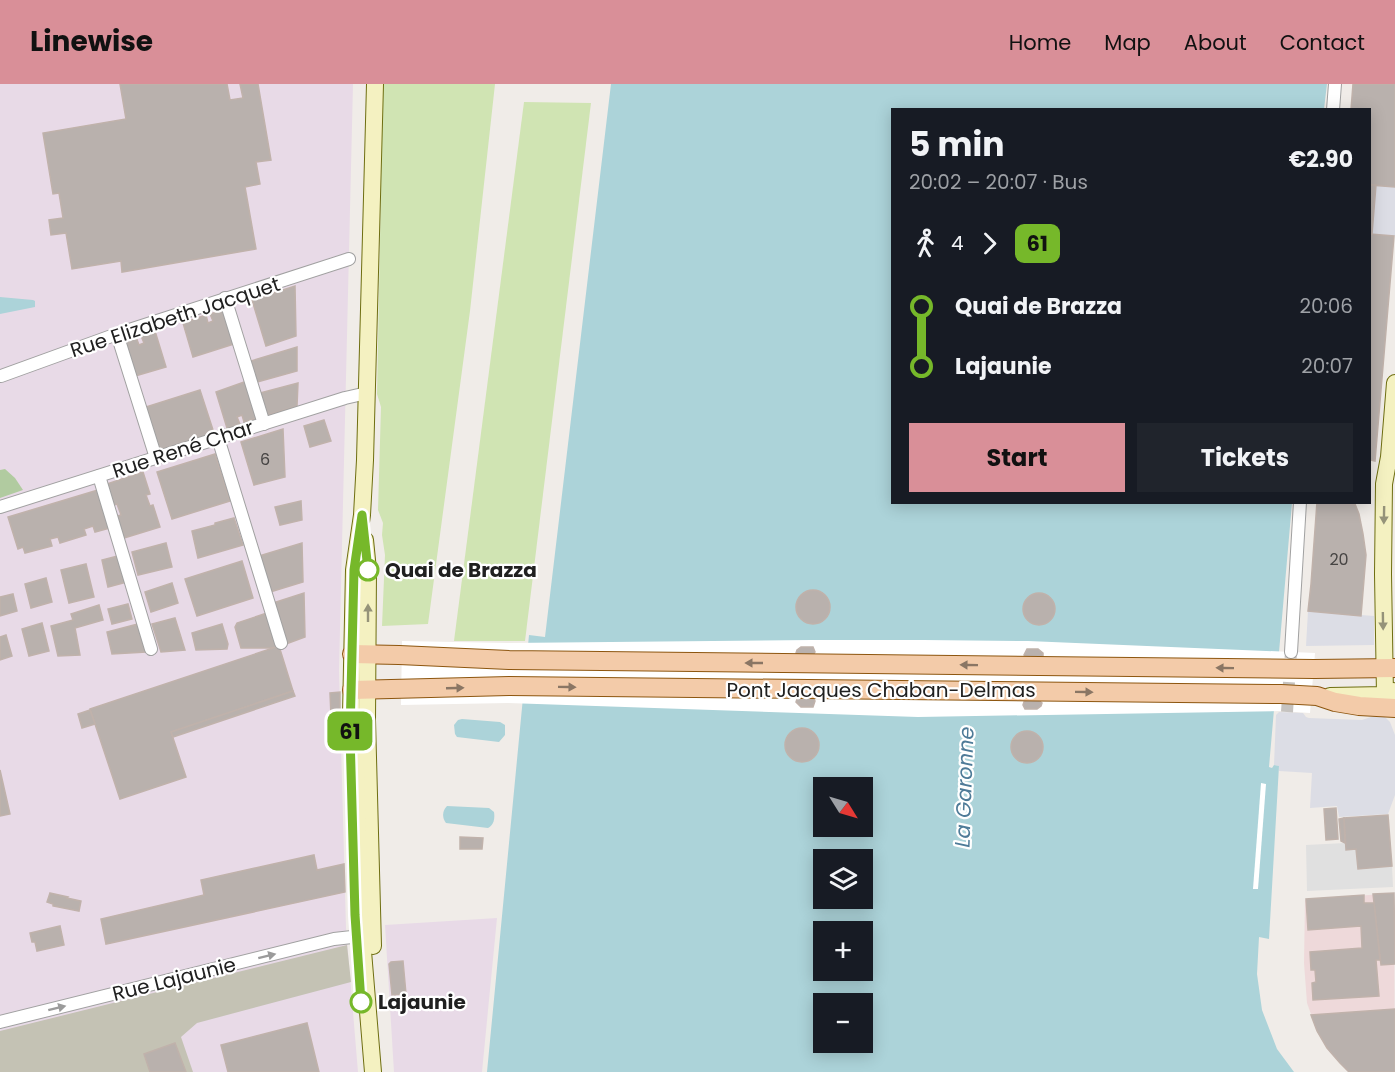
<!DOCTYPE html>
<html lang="en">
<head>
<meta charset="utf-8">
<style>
  :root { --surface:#171b24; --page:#20242c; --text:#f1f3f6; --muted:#9ea1a6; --accent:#d98f98 }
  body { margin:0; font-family:Poppins,sans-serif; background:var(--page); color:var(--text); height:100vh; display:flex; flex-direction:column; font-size:22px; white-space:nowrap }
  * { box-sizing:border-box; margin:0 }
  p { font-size:20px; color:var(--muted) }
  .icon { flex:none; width:33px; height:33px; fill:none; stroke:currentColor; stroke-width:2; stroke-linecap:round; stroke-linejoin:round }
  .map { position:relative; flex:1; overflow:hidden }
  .details { position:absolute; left:891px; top:24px; width:480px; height:396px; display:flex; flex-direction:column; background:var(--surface); border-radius:0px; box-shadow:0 3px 15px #0003 }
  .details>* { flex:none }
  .badge { padding:0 12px; border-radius:9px; font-size:21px; line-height:39px }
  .needle { width:39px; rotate:127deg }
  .tools { position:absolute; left:813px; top:693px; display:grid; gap:12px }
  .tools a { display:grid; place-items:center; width:60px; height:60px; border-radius:0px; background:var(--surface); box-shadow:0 3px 15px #0003; font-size:30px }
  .map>.badge { position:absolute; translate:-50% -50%; box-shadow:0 0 0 3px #fff }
  .legs { display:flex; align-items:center; gap:9px; height:66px; padding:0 18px; font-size:20px }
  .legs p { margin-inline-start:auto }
  .head { display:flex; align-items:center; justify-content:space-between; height:102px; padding:0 18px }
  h1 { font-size:33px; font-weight:700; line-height:45px }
  .action { display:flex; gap:12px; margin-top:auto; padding:12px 18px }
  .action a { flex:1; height:69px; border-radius:0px; background:var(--accent); color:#111; font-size:24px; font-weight:700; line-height:69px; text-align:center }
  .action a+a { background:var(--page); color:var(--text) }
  ul { padding:0 18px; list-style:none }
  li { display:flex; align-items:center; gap:21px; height:60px; font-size:22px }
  li i { display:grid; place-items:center; width:9px; height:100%; margin:0 8px; background:currentColor }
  li i::after { content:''; width:15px; height:15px; margin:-8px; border:4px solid; border-radius:50%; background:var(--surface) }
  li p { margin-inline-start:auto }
  li:first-child i { background:linear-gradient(#0000 50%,currentColor 0) }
  li:last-child i { background:linear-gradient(currentColor 50%,#0000 0) }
  header { display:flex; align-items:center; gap:36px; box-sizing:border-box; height:84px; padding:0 30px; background:var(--accent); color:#111 }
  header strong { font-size:28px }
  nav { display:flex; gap:33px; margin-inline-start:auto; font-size:21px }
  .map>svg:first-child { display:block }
</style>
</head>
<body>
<header>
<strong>Linewise</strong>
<nav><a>Home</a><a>Map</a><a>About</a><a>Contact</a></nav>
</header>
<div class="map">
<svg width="1395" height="988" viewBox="0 0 1395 988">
  <rect width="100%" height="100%" fill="#f0ece8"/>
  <polygon fill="#eed9da" points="1394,809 1395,988 1349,988 1332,970 1323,957 1317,947 1307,919 1304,879 1305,816"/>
  <g fill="#e8dae7">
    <polygon points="0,0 353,0 339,587 346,844 358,988 0,988"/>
    <polygon points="497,834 482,988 394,988 385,841"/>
  </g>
  <polygon fill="#c4c2b4" points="347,861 351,898 197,939 181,953 193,988 0,988 0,947"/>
  <g fill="#d0e4b3">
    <polygon points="383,0 495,0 470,227 428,540 382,542 385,471 382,451 383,439 378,426 381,323 377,310"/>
    <polygon points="524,18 591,19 525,557 454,557"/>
  </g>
  <polygon fill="#b1cba0" points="5,385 15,394 23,406 0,414 0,386"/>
  <polygon fill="#e0e0e0" points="1345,759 1346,766 1356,765 1358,785 1392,782 1393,803 1307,807 1306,761"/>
  <g fill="#dcdde5">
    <polygon points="1370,101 1395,103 1395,152 1370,150"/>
    <polygon points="1308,527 1374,532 1374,561 1306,562"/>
    <polygon points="1279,628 1303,629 1306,633 1309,634 1362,636 1377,631 1384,632 1390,638 1395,651 1395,711 1388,730 1339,733 1337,722 1310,724 1312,689 1279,687 1279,682 1274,681 1276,631"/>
  </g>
  <g fill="#acd3d9" fill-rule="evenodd">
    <path d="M 611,0 L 1327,0 L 1324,25 L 892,26 L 892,418 L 1292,419 L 1269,683 L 1272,684 L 1274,681 L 1279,682 L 1269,855 L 1259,853 L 1257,890 L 1262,926 L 1277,965 L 1294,988 L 487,988 L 529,551 L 545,553 ZM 824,704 L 862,704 L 862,742 L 824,742 ZM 824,776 L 862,776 L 862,814 L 824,814 ZM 824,848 L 862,848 L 862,886 L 824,886 ZM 824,920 L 862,920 L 862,958 L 824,958 Z"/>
    <polygon points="0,213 33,216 35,217 35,223 0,230"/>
    <polygon points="462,635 500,638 505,641 505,651 499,658 457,653 455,650 454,641 458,636"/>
    <path d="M 447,722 L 489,724 L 494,728 C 495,734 494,741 488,744 L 446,739 C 442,734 442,727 447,722 Z"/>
  </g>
  <g fill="#fff">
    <polygon points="812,556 923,556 1028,557 1315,569 1310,629 1281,627 918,633 508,619 401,621 402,557 508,559"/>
    <polygon points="1261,699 1266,700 1258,805 1253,805"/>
  </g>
  <g fill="#b9b1ad" stroke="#c0b2ab" stroke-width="1.5">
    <polygon points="120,0 227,0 230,16 243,14 240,0 258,0 271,76 256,78 260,100 245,103 256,165 122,188 121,177 72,185 66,149 51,151 49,136 63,134 59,109 53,110 43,49 126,35"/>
    <polygon points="1353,0 1395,0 1395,103 1370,101 1370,26 1351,26"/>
    <polygon points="1370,101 1376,101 1372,150 1370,150"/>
    <polygon points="1370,150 1394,152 1375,377 1370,376"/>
    <polygon points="295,202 296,252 266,262 252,216"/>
    <polygon points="224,226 234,260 193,273 183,239 206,231 208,239 213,237 210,230"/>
    <polygon points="155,247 166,283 135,292 124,257 136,253 139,261 144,259 141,252"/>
    <polygon points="297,263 297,287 257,298 251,277"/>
    <polygon points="247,297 258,334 244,338 242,331 237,333 240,340 227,344 216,308"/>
    <polygon points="298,299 297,322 268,331 260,309"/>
    <polygon points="200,306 214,349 159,366 146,323"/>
    <polygon points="324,336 331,357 310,363 304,342"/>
    <polygon points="283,345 285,393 254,401 241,358"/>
    <polygon points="215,370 230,417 172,435 157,388"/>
    <polygon points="143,388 150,410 146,411 150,422 153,421 160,443 124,454 117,432 121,431 117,420 114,421 107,400"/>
    <polygon points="98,406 110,444 95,448 93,442 84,445 86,451 60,459 58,453 50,455 52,462 25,469 23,463 18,465 8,433"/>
    <polygon points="301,417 302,436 280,441 275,423"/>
    <polygon points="1317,418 1355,420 1359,430 1363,450 1366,471 1361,532 1308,527 1311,500"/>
    <polygon points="234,434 243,461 198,474 192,447 215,441 215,439"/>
    <polygon points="166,459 172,483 138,491 132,468"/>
    <polygon points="302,459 303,498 270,508 259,472"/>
    <polygon points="118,472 127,498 108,503 102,476"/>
    <polygon points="242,477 253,514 197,532 185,495"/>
    <polygon points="86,480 94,513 69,519 61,486"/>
    <polygon points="46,494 52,518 31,524 25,500"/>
    <polygon points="172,499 178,519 151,528 145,508"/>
    <circle cx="813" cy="523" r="17"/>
    <circle cx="1039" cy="525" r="16"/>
    <polygon points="304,509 305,553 286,560 273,519"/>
    <polygon points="13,510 17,527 0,532 0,513"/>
    <polygon points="128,520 132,535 112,540 108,525"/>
    <polygon points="99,521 103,536 75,544 80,571 58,572 51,542 73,536 71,530"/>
    <polygon points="267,529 277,560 275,564 241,564 235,543 237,539"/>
    <polygon points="175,534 185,566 161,568 152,540"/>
    <polygon points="42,539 49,567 29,572 22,545"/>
    <polygon points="138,540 146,568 112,570 107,548"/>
    <polygon points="222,540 228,560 227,565 196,566 192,549"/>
    <polygon points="6,551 12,572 0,576 0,553"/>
    <polygon points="279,562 293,607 171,648 186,693 120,715 90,625"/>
    <polygon points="801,563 813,563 815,568 812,573 801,573 796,569 797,566"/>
    <polygon points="1027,565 1038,565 1043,569 1043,572 1038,575 1027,575 1024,571"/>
    <polygon points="293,607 295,612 173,653 171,648"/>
    <polygon points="340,608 340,632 331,632 330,609"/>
    <polygon points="801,612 813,612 815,617 813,623 801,623 796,618 797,615"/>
    <polygon points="1025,615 1037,615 1042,619 1041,622 1037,625 1025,625 1023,621"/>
    <polygon points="90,626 95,640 82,644 78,630"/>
    <circle cx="802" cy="661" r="17"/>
    <circle cx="1027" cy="663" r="16"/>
    <polygon points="0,686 10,730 0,732"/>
    <polygon points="1336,724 1338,755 1326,756 1324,725"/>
    <polygon points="1388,731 1392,782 1358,785 1356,765 1346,766 1344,734"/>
    <polygon points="1344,734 1345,759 1341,757 1339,735"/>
    <polygon points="460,753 483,754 482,765 460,765"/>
    <polygon points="314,771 317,786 344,780 345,808 106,860 101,835 204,811 201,796"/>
    <polygon points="50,809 68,813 67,814 81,817 79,827 53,822 53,820 47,818"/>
    <polygon points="1394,809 1395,880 1381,881 1373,810"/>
    <polygon points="1364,811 1364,819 1374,819 1380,876 1376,876 1379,912 1313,916 1312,899 1316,898 1315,886 1311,886 1310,868 1362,864 1361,842 1308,846 1306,815"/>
    <polygon points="60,842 64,861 37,867 35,858 32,858 30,849"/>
    <polygon points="403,877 406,910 392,911 389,880 391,878"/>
    <polygon points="1395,925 1395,988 1349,988 1340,979 1327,964 1317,947 1311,931"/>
    <polygon points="307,939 319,988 228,988 221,961"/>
    <polygon points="175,959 186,988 150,988 144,970"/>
  </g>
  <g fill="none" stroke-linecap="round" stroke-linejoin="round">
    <polyline stroke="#c6c3c0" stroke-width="12" stroke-dasharray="12 6" stroke-linecap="butt" points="1287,628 1291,568"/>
    <defs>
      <g id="street">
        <polyline points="1333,26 1335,0"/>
        <polyline points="225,214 264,340"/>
        <polyline points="117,250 156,374"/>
        <polyline points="1,292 117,250 349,175"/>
        <polyline points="218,354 281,559"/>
        <polyline points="99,392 151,565"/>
        <polyline points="0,423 345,314 367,309"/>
        <polyline points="1291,568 1300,418"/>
        <polyline points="0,938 334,855 370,851"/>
      </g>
      <g id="secondary">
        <polyline points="365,456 368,486 367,636 373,862"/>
        <polyline points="1330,612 1385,611 1393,607"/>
        <polyline points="1393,624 1385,611 1383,490 1384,400 1389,373 1395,299"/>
        <polyline points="373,988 360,831 355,650 351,630 354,486 362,431 365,376 375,0"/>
      </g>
      <g id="primary">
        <polyline points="352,570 399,571 509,576 1314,585 1395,584"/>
        <polyline points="352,606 509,602 1281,610 1317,612 1335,618 1359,622 1395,624"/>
      </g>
    </defs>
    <use href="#street" stroke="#a1a1a1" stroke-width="14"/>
    <use href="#secondary" stroke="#6e6e10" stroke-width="18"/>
    <use href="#primary" stroke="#8d560f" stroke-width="20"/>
    <use href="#street" stroke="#fff" stroke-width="12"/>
    <use href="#secondary" stroke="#f4f1c1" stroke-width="16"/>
    <use href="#primary" stroke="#f3cba9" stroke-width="18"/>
  </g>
  <defs><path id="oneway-solid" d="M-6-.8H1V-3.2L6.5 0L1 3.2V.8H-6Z" transform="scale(1.5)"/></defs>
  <g fill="#959379">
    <use href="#oneway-solid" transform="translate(1384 431) rotate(91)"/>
    <use href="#oneway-solid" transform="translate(368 529) rotate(-90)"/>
    <use href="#oneway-solid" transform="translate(1383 537) rotate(89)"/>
  </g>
  <g fill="#8a7664">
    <use href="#oneway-solid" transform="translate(754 579) rotate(-180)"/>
    <use href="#oneway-solid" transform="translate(969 581) rotate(-179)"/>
    <use href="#oneway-solid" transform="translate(1225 584) rotate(-179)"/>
    <use href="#oneway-solid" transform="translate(567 603) rotate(1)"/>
    <use href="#oneway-solid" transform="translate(455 604) rotate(-2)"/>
    <use href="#oneway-solid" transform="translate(1084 608) rotate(1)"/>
  </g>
  <g fill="#9b9b9b">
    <use href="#oneway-solid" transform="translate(267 872) rotate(-14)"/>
    <use href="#oneway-solid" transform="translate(57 924) rotate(-14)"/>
  </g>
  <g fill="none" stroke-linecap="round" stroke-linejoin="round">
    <defs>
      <polyline id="line-1" points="361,918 355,831 350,650 354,486 362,431 368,486"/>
    </defs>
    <use href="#line-1" stroke="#fff" stroke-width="14"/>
    <use href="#line-1" stroke="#76b82a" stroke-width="9"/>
  </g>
  <g fill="#fff" stroke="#76b82a" stroke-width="3">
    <circle cx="368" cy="486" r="10"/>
    <circle cx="361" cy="918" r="10"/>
  </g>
  <g text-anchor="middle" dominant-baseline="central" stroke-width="4.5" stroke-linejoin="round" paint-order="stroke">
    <g font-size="16" fill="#464443">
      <text x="265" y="375">6</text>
      <text x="1339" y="475">20</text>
    </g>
    <g font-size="20" fill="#202020" stroke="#fff">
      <text transform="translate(175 233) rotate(-18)">Rue Elizabeth Jacquet</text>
      <text transform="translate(183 365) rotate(-18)">Rue René Char</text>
      <text x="881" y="606">Pont Jacques Chaban-Delmas</text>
      <text transform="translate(174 895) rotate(-14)">Rue Lajaunie</text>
    </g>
    <g font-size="20" font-weight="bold" fill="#202020" stroke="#fff" text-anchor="start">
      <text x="385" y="486">Quai de Brazza</text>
      <text x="378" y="918">Lajaunie</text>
    </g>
    <g font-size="21" font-style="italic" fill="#4e7b98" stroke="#fff">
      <text transform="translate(964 703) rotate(-88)">La Garonne</text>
    </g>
  </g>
</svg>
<div class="tools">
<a><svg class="needle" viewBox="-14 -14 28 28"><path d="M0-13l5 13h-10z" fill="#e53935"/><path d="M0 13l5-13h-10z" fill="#9ea1a6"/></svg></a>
<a><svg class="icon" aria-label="layers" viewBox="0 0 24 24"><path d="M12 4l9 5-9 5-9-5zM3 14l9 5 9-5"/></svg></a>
<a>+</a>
<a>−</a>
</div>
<b class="badge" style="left:350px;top:647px;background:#76b82a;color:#111">61</b>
<section class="details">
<div class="head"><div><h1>5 min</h1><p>20:02 – 20:07 · Bus</p></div><b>€2.90</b></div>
<div class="legs"><svg class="icon" aria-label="walk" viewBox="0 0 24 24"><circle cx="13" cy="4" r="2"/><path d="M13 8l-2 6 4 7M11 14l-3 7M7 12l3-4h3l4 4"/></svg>4<svg class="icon" aria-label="forward" viewBox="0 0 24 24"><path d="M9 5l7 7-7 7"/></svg><b class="badge" style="background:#76b82a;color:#111">61</b></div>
<ul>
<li><i style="color:#76b82a"></i><b>Quai de Brazza</b><p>20:06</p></li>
<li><i style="color:#76b82a"></i><b>Lajaunie</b><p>20:07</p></li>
</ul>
<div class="action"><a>Start</a><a>Tickets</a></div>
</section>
</div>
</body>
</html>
